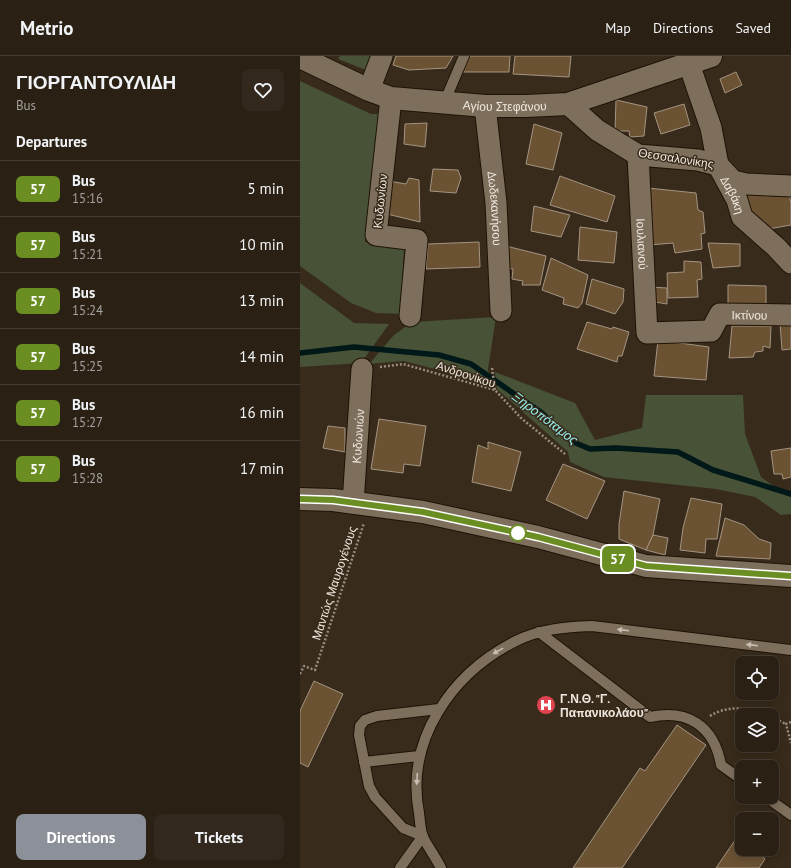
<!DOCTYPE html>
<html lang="en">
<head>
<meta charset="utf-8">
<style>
  :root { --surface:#2a2014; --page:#32281d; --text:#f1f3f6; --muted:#a5a3a0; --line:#463e34; --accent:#8c9099 }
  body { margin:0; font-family:"PT Sans",sans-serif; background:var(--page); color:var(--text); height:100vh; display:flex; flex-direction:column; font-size:15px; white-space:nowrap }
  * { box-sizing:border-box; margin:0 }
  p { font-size:13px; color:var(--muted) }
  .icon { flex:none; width:22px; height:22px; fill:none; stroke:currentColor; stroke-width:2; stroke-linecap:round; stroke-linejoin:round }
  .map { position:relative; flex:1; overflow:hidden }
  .drawer { display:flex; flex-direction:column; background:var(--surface); width:300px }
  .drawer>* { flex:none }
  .badge { padding:0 8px; border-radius:6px; font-size:14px; line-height:26px }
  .buttons { position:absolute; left:435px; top:600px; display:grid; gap:8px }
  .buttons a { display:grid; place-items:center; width:44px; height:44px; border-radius:8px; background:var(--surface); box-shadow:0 2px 10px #0003,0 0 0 1px var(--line); font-size:20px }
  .map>.badge { position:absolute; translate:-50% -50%; box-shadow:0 0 0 2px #fff }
  h2 { padding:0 16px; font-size:15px; line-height:36px }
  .round { display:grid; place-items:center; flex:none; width:42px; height:42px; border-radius:8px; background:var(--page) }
  .headline { display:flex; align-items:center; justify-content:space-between; height:68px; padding:0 16px }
  h1 { font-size:19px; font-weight:700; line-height:30px }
  .action { display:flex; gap:8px; margin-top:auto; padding:8px 16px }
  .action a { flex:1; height:46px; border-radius:8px; background:var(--accent); color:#fff; font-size:16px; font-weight:700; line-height:46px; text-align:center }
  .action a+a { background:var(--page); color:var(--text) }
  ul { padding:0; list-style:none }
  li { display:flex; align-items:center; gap:12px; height:56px; padding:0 16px; border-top:1px solid var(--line) }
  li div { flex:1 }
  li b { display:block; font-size:15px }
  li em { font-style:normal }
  li .badge { min-width:44px; font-weight:700; text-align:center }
  header { display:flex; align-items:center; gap:24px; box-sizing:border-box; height:56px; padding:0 20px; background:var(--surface); border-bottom:1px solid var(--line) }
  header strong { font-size:19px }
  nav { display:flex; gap:22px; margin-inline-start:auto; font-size:14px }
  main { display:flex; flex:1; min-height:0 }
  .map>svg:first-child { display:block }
</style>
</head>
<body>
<header>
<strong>Metrio</strong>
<nav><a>Map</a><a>Directions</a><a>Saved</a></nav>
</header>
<main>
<section class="drawer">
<div class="headline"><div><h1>ΓΙΟΡΓΑΝΤΟΥΛΙΔΗ</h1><p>Bus</p></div><a class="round"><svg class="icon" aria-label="heart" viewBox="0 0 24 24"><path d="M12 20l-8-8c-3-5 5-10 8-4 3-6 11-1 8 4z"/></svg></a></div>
<h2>Departures</h2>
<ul>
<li><span class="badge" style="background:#6b8e23;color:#fff">57</span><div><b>Bus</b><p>15:16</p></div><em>5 min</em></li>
<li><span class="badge" style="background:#6b8e23;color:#fff">57</span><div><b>Bus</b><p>15:21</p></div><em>10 min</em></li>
<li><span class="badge" style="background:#6b8e23;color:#fff">57</span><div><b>Bus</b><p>15:24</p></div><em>13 min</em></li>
<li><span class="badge" style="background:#6b8e23;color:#fff">57</span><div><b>Bus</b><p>15:25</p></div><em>14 min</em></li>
<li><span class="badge" style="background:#6b8e23;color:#fff">57</span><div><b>Bus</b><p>15:27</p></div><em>16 min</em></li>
<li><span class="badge" style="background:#6b8e23;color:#fff">57</span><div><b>Bus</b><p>15:28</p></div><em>17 min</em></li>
</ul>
<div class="action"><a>Directions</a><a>Tickets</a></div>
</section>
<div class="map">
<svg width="491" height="812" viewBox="0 0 491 812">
  <rect width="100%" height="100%" fill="#382b1b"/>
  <g fill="#475237">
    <polygon points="40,0 73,0 66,14 38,3"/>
    <polygon points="0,25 71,58 82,58 65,186 104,193 102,230 105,258 76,257 51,247 0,210"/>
    <polygon points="0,227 54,267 89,268 61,307 0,311"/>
    <polygon points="196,261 188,313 191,328 104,305 69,308 94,279 112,266"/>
    <polygon points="195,316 275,347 295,384 342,372 346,339 443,339 445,378 461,421 483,437 491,437 491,458 481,459 455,441 416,433 304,421 270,406 268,396 197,333"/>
  </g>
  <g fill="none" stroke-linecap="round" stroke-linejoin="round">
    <polyline stroke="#001818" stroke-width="5.5" points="0,297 54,291 139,299 171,308 242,357 271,385 290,393 316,392 378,396 413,414 491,438"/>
  </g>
  <g fill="#6a5233" stroke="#a49482">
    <polygon points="96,0 153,0 146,12 109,14 93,9"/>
    <polygon points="170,0 210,0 209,16 163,16"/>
    <polygon points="215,0 271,0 269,21 213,18"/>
    <polygon points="436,16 442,29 425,37 420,23"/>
    <polygon points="316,44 347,51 344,80 330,81 329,75 315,75"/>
    <polygon points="384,48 390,69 361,78 354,57"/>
    <polygon points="127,67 125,91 104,88 105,68"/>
    <polygon points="234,68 262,77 253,114 226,108"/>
    <polygon points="133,113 158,114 161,122 156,137 130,135"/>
    <polygon points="260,120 315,140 307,166 250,149"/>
    <polygon points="109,122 119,124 120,166 87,158 89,125 106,128"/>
    <polygon points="488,131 491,148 491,169 468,173 464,165 459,166 444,160 441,134"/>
    <polygon points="348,132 396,137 398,154 403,156 405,177 401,178 402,193 375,197 373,187 349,189"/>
    <polygon points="234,150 270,159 261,181 231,175"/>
    <polygon points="280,171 317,176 314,207 278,204"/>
    <polygon points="179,186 180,211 126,213 128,188"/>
    <polygon points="408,187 440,188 440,210 413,212"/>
    <polygon points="206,190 246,200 240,229 222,229 223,225 212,223 213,213 204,212"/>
    <polygon points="251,202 288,219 282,247 278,252 263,248 264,242 242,234"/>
    <polygon points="384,205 401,206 402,223 397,224 398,241 368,242 367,217 384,216"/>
    <polygon points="292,223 324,233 323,246 315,258 286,248"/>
    <polygon points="428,229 466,230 466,257 428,256"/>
    <polygon points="349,231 367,232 367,248 349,245"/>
    <polygon points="287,266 312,273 313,271 329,276 322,300 318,300 317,306 277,293"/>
    <polygon points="480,267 491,267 491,293 482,294"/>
    <polygon points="432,270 471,270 470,292 463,290 463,295 455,296 453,301 429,302"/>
    <polygon points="358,284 409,291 406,324 354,320"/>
    <polygon points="79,363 126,370 120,410 104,408 103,417 71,413"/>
    <polygon points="28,370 45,372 45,396 23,392"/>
    <polygon points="188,386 221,396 211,435 172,426 178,389 188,393"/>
    <polygon points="491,392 491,421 483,423 482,418 474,418 471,395"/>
    <polygon points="263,408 305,425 287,463 246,444"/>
    <polygon points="324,435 360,443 353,479 346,494 319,483 319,468"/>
    <polygon points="391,442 422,448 417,483 406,483 405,497 380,494 383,472"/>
    <polygon points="425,462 444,469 459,483 471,487 470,503 416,500"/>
    <polygon points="353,479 368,482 365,499 346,494"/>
    <polygon points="14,625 43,638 8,711 0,707 0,655"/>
    <polygon points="377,669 406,689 322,812 273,812 340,712 345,715"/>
    <polygon points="442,774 442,793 465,793 461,799 465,803 459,812 416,812"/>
  </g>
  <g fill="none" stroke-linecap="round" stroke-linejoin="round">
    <defs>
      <g id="lane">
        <polyline points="144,47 164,0"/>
        <path d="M 239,576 L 350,661 C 388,653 414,670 421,709 L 442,724"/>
        <polyline points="64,706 119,700"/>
        <polyline points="466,741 491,759"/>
        <polyline points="100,812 123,780 103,772 75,741 69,730 59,679 60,670 65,664 77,660 139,653"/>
        <path d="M 141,812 C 136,802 128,791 123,781 C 120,773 120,764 119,757 C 105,684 152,617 216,585 C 240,573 266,571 292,570 L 491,594"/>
      </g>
      <g id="street">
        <path id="s1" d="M 389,8 L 411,72 L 418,109 L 437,144 L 442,161 L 476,191 L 491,207"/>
        <polyline points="69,34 82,0"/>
        <polyline points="91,42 76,179 117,184 110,260"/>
        <polyline points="268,48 297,74 338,99 398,104 418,109 433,125 446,128 491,130"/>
        <path id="s2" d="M 185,50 L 196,147 L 201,255"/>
        <path id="s3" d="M 338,99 L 347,277 L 411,275 L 420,258 L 491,259"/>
        <path id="s4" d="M 53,447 L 62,313"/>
      </g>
      <g id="secondary">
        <path id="s5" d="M 0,1 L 69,34 L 91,42 L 185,50 L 226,50 L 268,48 L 411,0"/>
        <polyline points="0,443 33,444 123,456 238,481 346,510 491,520"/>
      </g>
    </defs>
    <use href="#lane" stroke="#1f1305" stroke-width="12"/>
    <use href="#street" stroke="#1f1305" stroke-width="23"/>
    <use href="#secondary" stroke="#1f1305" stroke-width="24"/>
    <g stroke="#978c7f" stroke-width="2.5" stroke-dasharray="2 2" stroke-linecap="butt">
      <polyline points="80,311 103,308 195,334 221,362 265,398"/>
      <polyline points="192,312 195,334"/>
      <polyline points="0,618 4,610 15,614 64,467"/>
      <path d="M 410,660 C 427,649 450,651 467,659"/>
      <polyline points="472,661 486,668"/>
      <polyline points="491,666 486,668 491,687"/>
    </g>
    <use href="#lane" stroke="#7e6f5d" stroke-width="10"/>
    <use href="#street" stroke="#7e6f5d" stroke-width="21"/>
    <use href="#secondary" stroke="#7e6f5d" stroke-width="22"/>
  </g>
  <defs><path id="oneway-solid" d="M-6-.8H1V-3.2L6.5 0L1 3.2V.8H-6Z"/></defs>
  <g fill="#c7bdb0">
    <use href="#oneway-solid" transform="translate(323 574) rotate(-173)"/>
    <use href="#oneway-solid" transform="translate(452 589) rotate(-173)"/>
    <use href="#oneway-solid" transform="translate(198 595) rotate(151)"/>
    <use href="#oneway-solid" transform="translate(117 723) rotate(93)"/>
  </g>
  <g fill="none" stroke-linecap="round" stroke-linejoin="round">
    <defs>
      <polyline id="line" points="0,443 33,444 123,456 238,481 346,510 491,520"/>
    </defs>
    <use href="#line" stroke="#fff" stroke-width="9"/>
    <use href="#line" stroke="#6b8e23" stroke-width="6"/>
  </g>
  <defs>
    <symbol id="hospital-disc" viewBox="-11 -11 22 22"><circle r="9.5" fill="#e0444e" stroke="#382b1b"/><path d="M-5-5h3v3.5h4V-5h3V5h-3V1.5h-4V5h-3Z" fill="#fff"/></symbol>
  </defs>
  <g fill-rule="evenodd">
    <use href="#hospital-disc" x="235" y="638" width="22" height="22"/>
  </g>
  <circle fill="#fff" stroke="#6b8e23" stroke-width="2" cx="218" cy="477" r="8"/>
  <g text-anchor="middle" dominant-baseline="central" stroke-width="3" stroke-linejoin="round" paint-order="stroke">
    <g font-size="12" fill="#efe7dd" stroke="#382b1b">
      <text stroke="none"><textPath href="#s5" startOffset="214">Αγίου Στεφάνου</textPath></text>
      <text transform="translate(376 102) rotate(9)">Θεσσαλονίκης</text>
      <text stroke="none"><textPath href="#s1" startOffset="139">Δαβάκη</textPath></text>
      <text transform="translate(80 145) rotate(-84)">Κυδωνίων</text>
      <text stroke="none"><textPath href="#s2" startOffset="103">Δωδεκανήσου</textPath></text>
      <text stroke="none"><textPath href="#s3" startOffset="89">Ιουλιανού</textPath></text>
      <text stroke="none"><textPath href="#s3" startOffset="291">Ικτίνου</textPath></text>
      <text transform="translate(166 318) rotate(18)">Ανδρονίκου</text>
      <text stroke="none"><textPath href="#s4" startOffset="67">Κυδωνιών</textPath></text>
      <text transform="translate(34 527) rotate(-72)">Μαντώς Μαυρογένους</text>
    </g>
    <g font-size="12" font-weight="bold" fill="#efe7dd" stroke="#382b1b" text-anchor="start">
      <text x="260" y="642">Γ.Ν.Θ. "Γ.<tspan x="260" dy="14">Παπανικολάου"</tspan></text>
    </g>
    <g font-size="13" font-style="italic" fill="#96eeee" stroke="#382b1b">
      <text transform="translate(245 362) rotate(37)">Ξηροπόταμος</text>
    </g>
  </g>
</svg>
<div class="buttons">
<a><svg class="icon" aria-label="locate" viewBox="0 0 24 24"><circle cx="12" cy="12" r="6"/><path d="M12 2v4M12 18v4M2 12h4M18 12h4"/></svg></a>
<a><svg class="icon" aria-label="layers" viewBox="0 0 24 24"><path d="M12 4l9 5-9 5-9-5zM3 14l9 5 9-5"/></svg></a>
<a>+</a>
<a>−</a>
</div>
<b class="badge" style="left:318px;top:503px;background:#6b8e23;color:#fff">57</b>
</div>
</main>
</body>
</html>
